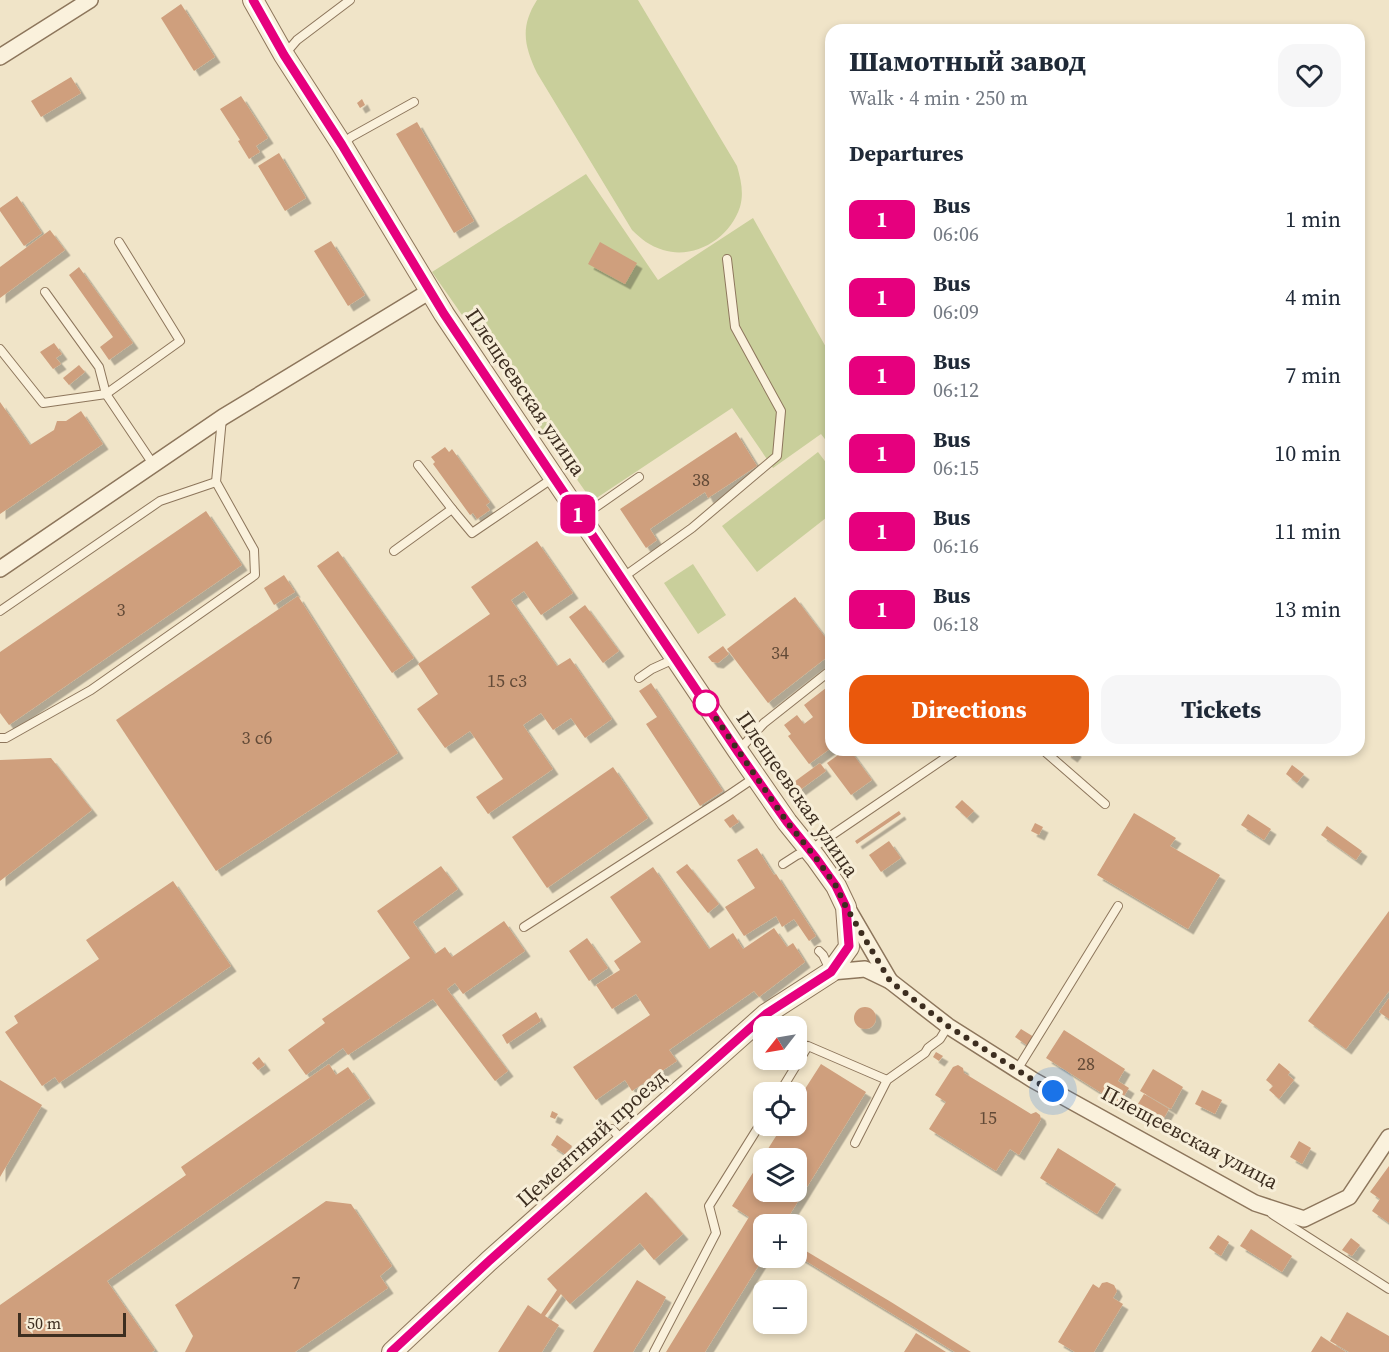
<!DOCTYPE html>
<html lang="en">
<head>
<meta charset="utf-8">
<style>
  :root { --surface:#fff; --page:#f6f6f7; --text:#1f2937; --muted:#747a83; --accent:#ea580c }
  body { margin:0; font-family:"Source Serif 4",serif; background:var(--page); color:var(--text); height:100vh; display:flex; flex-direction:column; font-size:22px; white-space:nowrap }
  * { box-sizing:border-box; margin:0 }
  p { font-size:20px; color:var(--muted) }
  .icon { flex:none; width:33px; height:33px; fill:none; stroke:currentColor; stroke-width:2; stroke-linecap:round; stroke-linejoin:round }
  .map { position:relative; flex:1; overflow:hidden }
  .side { position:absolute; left:825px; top:24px; width:540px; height:732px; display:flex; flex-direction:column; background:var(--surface); border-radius:18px; box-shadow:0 3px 9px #0003 }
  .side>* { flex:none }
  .badge { padding:0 12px; border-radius:9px; font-size:21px; line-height:39px }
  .needle { width:39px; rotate:239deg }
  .tools { position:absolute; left:753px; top:1016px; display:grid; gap:12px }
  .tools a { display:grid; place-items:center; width:54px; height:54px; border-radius:12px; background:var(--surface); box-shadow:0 3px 9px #0003; font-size:30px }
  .scale { position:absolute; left:18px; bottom:15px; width:108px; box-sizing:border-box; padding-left:6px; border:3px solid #3d2e20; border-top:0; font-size:16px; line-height:21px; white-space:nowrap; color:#3d2e20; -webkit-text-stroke:4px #f7eed8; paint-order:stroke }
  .you { position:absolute; width:30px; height:30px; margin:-15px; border:4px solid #fff; border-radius:50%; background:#1a73e8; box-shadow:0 0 0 9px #1a73e833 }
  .map>.badge { position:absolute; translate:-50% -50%; box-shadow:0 0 0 3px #fff }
  h2 { padding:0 24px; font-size:22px; line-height:54px }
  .round { display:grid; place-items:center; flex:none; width:63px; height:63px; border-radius:18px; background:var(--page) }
  .head { display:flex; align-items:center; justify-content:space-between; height:102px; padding:0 24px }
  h1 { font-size:28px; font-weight:700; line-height:45px }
  .button { display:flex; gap:12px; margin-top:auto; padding:12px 24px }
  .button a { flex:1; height:69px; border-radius:18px; background:var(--accent); color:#fff; font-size:24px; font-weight:700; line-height:69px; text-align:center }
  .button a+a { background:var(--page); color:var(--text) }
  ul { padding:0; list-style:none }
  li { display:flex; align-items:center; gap:18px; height:78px; padding:0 24px }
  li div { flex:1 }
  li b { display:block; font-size:22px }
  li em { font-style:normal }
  li .badge { min-width:66px; font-weight:700; text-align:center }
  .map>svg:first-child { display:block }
</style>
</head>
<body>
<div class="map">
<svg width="1389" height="1352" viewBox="0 0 1389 1352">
  <defs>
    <filter id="shadow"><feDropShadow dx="5.5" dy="5.5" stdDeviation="0" flood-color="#0004"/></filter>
  </defs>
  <rect width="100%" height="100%" fill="#f0e4c8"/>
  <g fill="#c9cf9b">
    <path d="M 537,0 L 638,0 L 737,166 C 741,180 744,193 740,207 C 730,238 695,260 663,250 C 650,246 641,239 632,230 L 537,73 C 524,45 520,27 537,0 Z"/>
    <polygon points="586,174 658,280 753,218 831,356 831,447 821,434 773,468 732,408 592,501 432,272"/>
    <polygon points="818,452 831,469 831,514 757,572 722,526"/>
    <polygon points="693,564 726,615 698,634 664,583"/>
  </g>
  <g fill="#cf9f7d" fill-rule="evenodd" filter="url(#shadow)">
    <polygon points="181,4 215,57 194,71 161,18"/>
    <polygon points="71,77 81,93 41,117 31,101"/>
    <polygon points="241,96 268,138 256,146 260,152 249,159 238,141 240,140 220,109"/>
    <polygon points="362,99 365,105 360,108 357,103"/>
    <polygon points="417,122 474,221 454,233 396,134"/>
    <polygon points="279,153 306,198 285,211 258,166"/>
    <polygon points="17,196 42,233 24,246 0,211 0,208"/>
    <polygon points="50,230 65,250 0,298 0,267"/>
    <polygon points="331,241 365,295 348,306 314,251"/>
    <polygon points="600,242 637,263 625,284 588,264"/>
    <polygon points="79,267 133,343 109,360 100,347 113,337 69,275"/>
    <polygon points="54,343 62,354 56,358 61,364 53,369 40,352"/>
    <polygon points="79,365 85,372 69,385 63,378"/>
    <polygon points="0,402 30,445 54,430 57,421 66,421 81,411 103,444 0,514"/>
    <polygon points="736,432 757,466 708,498 705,492 650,529 657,540 646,548 620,509"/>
    <polygon points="445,447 449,452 452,449 490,502 486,505 490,510 477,519 473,513 470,515 433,464 435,462 431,457"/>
    <polygon points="206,511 242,565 9,725 0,713 0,652"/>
    <polygon points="537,541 573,593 541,615 524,591 511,600 557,666 570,658 612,719 585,738 571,718 553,730 541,713 523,725 553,769 488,814 476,797 503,779 470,731 445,748 417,709 438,694 418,664 490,614 471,587"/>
    <polygon points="338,551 414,658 392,673 317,566"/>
    <polygon points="284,575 295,592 274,605 264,588"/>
    <polygon points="831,583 831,596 825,587"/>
    <polygon points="298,596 398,753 216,871 116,720"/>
    <polygon points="795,597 831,645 831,654 768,703 727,649"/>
    <polygon points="585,605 619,651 603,663 569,617"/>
    <polygon points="723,646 729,654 718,663 712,662 708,657"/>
    <polygon points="651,683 723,791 700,806 646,724 657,717 639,691"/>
    <polygon points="831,684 831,748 809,764 788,736 791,734 784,725 797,715 804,724 813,717 804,705"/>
    <polygon points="845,750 850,750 872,780 851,795 827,763"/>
    <polygon points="1067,750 1075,750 1076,752 1072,757 1065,752"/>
    <polygon points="51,758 92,810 0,881 0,760"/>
    <polygon points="820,763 826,771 800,790 794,782"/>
    <polygon points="1292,765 1304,774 1297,783 1286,774"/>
    <polygon points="613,767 648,818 547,888 512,837"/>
    <polygon points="962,800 974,811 967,818 955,807"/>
    <polygon points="899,811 901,814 857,844 855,841"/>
    <polygon points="1134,813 1176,838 1170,846 1220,875 1188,929 1097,875"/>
    <polygon points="733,814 739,822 730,828 724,820"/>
    <polygon points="1248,814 1271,829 1264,840 1241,825"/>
    <polygon points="1035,823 1043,827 1039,835 1031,831"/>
    <polygon points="1327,826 1362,851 1356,860 1321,835"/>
    <polygon points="889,841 901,858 881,872 869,855"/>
    <polygon points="757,848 774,875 776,874 816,936 809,941 794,919 782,927 776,916 744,936 725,907 755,888 737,860"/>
    <polygon points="687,864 719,904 708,913 676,872"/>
    <polygon points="441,866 458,889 413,922 435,954 445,947 452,957 504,921 525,951 463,994 455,983 447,989 508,1071 495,1081 433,999 348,1055 343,1048 306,1075 288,1050 325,1023 322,1019 410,958 377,911"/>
    <polygon points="653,867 709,949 733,933 743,949 774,928 787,947 793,943 805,962 759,997 754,991 669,1050 677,1061 632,1091 625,1080 596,1100 573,1067 650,1015 636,994 612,1009 596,985 620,970 614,961 641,942 610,897"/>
    <polygon points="173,881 231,966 59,1083 55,1077 42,1086 5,1032 18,1023 14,1016 99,959 86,940"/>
    <polygon points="1389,911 1389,991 1346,1049 1308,1021"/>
    <polygon points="587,938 608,968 589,981 569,951"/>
    <polygon points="1389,998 1389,1019 1379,1012"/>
    <circle cx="865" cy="1018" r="11"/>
    <polygon points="536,1012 541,1021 507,1044 502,1035"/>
    <polygon points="1021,1029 1034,1037 1028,1046 1015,1037"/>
    <polygon points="1064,1030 1125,1069 1118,1081 1129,1088 1119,1104 1046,1058"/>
    <polygon points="936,1052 943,1056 939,1061 933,1057"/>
    <polygon points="259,1057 265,1065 258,1070 252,1063"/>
    <polygon points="1279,1063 1290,1072 1288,1075 1294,1080 1279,1099 1269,1090 1273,1086 1266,1080"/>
    <polygon points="329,1064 336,1075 348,1067 370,1098 107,1281 155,1350 152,1352 0,1352 0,1305 186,1175 181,1167"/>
    <path d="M 821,1064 L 866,1092 L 784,1224 L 764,1224 L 764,1257 L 705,1352 L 666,1352 L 749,1217 L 732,1206 L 783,1125 L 796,1125 L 796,1103 ZM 764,1158 L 796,1158 L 796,1191 L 764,1191 Z"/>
    <polygon points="958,1065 963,1068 964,1073 1031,1114 1036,1112 1040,1115 1041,1119 1019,1155 1010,1149 996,1171 929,1129 946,1102 935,1095 953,1067"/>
    <polygon points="1153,1069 1183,1087 1171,1109 1140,1091"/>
    <polygon points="0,1080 42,1105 0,1177"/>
    <polygon points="1202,1090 1222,1100 1215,1114 1195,1104"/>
    <polygon points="1144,1094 1169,1109 1159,1127 1133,1112"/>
    <polygon points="552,1111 558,1114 555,1119 550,1117"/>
    <polygon points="557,1135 572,1146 566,1155 551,1145"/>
    <polygon points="1299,1141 1311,1148 1302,1164 1290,1157"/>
    <polygon points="1058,1148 1116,1184 1097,1214 1040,1178"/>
    <polygon points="1389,1166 1389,1223 1372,1211 1380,1199 1370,1192"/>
    <polygon points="646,1192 683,1234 654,1260 640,1243 570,1304 561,1294 545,1316 559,1325 542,1352 498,1352 528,1305 541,1314 557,1290 547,1279"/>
    <polygon points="326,1201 351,1204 392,1266 380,1276 388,1288 295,1352 185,1352 193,1336 175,1305"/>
    <polygon points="1251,1229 1292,1256 1282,1272 1240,1246"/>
    <polygon points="1218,1235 1229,1242 1221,1256 1209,1248"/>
    <polygon points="1351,1238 1360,1245 1352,1256 1342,1250"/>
    <polygon points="796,1245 891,1302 971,1352 955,1352 796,1255"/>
    <polygon points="637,1280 666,1297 662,1305 633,1352 593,1352"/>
    <polygon points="1107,1282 1114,1285 1117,1291 1113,1298 1123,1304 1094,1352 1075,1352 1058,1342 1093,1284 1099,1288 1102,1283"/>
    <polygon points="1347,1312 1389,1336 1389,1352 1349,1352 1330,1341"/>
    <polygon points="916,1333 946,1352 904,1352"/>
    <polygon points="1321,1336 1330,1342 1346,1352 1311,1352"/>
  </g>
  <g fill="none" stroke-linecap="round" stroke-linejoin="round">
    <defs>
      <g id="service">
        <polyline points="285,54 297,40 350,0"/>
        <polyline points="343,144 351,137 414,102"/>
        <polyline points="45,292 99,367 106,394 153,464"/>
        <polyline points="0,349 43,403 106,394 180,341 119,242"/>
        <polyline points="418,465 452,509"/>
        <polyline points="596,507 639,477"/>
        <polyline points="394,551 452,509 472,533 553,478"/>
        <polyline points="622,578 692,528 777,456 781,411 735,327 727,259"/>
        <polyline points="0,611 160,501 216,482"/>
        <polyline points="639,678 652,669 674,659"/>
        <polyline points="0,738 6,738 91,690 255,575 254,550 216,482 222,418"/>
        <polyline points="739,750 764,723 831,670"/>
        <polyline points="1043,750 1105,804"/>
        <polyline points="783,864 797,855 810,850 957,750"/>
        <polyline points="524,927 726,797 754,778"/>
        <polyline points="819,951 823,955 830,970"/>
        <polyline points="1017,1070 1118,906"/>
        <polyline points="780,1092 808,1046 887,1080"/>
        <polyline points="612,1129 622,1140"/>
        <polyline points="855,1143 887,1080 925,1053 928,1048 940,1039 948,1026"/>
        <polyline points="1272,1214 1389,1289"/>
        <polyline points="654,1352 716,1233 709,1206 764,1118"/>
      </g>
      <g id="minor">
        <polyline points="0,57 90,0"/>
        <polyline points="0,569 223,417 430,291"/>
        <polyline points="848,909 890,981"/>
        <polyline points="831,972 865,969 890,981 948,1026 1033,1080 1255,1203 1304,1219 1349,1197 1389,1137"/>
      </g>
      <polyline id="tertiary" points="253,0 284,55 342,145 444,314 738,751 787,822 816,858 836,886 846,907 849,947 831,972 766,1014 489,1261 392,1352"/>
    </defs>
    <use href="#service" stroke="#8d765c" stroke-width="10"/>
    <use href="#minor" stroke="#8d765c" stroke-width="18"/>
    <use href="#tertiary" stroke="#8d765c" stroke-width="22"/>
    <use href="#service" stroke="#faf1dc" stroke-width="8"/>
    <use href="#minor" stroke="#faf1dc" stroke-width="15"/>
    <use href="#tertiary" stroke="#faf1dc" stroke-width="20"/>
  </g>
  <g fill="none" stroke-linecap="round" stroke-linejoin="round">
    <defs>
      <polyline id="line" points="253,0 284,55 342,145 444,314 738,752 787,822 816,858 836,886 846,907 849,946 831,972 766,1014 489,1261 391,1352"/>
    </defs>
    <use href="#line" stroke="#fff" stroke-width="14"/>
    <use href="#line" stroke="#e6007e" stroke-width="9"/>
    <polyline stroke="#3d2e20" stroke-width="6" stroke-dasharray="0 10.8" points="706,703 705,702 787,822 816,858 836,886 846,907 890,981 948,1026 1033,1080 1053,1091"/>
  </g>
  <circle fill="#fff" stroke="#e6007e" stroke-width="3" cx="706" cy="703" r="12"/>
  <g text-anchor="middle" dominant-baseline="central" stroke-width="6" stroke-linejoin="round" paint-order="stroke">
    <g font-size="18" fill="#624a37">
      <text x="701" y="479">38</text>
      <text x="121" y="609">3</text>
      <text x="780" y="652">34</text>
      <text x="507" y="680">15 с3</text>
      <text x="257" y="737">3 с6</text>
      <text x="1086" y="1063">28</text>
      <text x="988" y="1117">15</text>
      <text x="296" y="1282">7</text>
    </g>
    <g font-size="21" fill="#3d2e20" stroke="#f7eed8">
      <text transform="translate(526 392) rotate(56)">Плещеевская улица</text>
      <text transform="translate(798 794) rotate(55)">Плещеевская улица</text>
      <text transform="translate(1190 1137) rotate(28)">Плещеевская улица</text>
      <text transform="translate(591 1138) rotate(-42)">Цементный проезд</text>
    </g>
  </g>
</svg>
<div class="tools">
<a><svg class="needle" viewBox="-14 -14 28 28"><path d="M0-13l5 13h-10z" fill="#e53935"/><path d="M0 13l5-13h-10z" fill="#747a83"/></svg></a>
<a><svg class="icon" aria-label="locate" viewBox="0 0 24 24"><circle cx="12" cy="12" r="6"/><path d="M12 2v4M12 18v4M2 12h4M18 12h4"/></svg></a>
<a><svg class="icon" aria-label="layers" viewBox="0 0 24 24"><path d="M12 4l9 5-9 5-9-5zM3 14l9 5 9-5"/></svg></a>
<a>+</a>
<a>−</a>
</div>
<div class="scale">50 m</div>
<div class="you" style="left:1053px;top:1091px"></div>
<b class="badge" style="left:578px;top:514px;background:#e6007e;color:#fff">1</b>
<section class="side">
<div class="head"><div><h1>Шамотный завод</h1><p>Walk · 4 min · 250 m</p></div><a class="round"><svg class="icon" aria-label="heart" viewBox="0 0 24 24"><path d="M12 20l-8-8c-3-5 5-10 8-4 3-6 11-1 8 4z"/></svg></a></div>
<h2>Departures</h2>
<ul>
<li><span class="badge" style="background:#e6007e;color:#fff">1</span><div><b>Bus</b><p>06:06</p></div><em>1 min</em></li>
<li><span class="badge" style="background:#e6007e;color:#fff">1</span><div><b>Bus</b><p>06:09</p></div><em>4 min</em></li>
<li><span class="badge" style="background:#e6007e;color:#fff">1</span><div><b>Bus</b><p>06:12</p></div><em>7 min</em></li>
<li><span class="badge" style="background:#e6007e;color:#fff">1</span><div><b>Bus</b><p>06:15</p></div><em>10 min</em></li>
<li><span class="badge" style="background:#e6007e;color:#fff">1</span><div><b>Bus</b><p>06:16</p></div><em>11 min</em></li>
<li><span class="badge" style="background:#e6007e;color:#fff">1</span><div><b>Bus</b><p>06:18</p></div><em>13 min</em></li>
</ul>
<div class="button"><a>Directions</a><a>Tickets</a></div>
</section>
</div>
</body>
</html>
